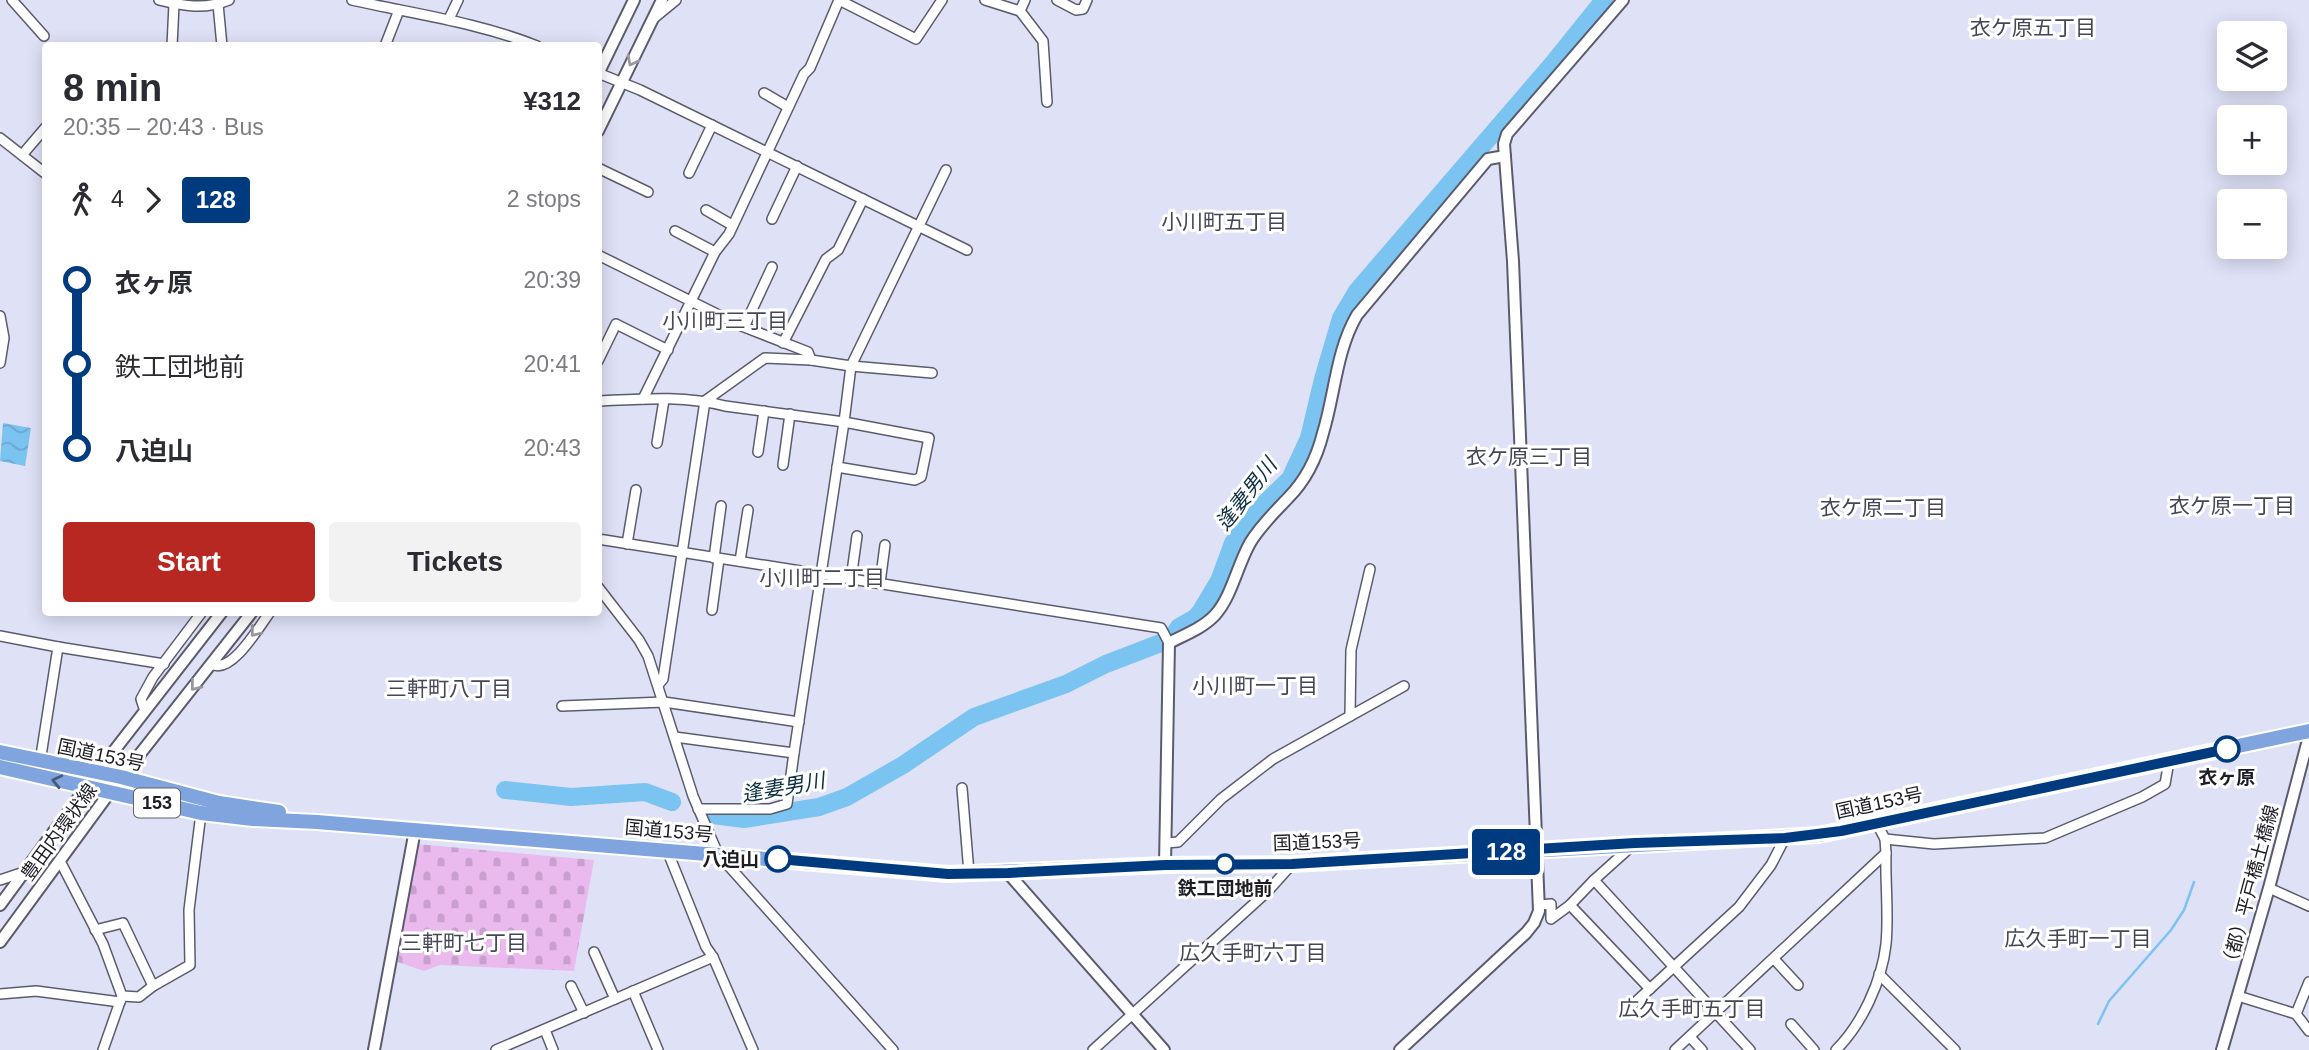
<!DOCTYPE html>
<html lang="en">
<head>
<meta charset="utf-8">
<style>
  :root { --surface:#fff; --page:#f2f2f3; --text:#2b2b33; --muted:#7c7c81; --accent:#b72823 }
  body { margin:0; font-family:Arial,"Noto Sans JP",sans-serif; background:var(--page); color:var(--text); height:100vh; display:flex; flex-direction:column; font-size:26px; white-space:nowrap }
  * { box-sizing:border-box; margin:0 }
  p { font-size:23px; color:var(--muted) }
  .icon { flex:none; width:38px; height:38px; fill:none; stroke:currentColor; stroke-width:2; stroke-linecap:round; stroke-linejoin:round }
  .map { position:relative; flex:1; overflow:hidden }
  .panel { position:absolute; left:42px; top:42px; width:560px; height:574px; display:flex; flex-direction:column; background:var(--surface); border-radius:7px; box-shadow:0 4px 18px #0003 }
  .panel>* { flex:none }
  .badge { padding:0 14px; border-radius:5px; font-size:24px; line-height:46px }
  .controls { position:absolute; left:2217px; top:21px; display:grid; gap:14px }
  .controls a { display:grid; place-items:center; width:70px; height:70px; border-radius:7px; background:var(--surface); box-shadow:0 4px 18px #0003; font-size:35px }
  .map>.badge { position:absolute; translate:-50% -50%; box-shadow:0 0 0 4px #fff }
  .legs { display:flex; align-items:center; gap:10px; height:77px; padding:0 21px; font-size:23px }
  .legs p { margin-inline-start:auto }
  .headline { display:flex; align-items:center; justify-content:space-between; height:119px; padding:0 21px }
  h1 { font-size:38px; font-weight:700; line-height:52px }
  .cta { display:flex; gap:14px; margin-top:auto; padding:14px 21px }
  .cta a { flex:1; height:80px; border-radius:7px; background:var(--accent); color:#fff; font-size:28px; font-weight:700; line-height:80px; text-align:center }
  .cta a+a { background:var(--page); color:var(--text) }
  ul { padding:0 21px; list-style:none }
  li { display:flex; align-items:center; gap:24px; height:84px; font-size:26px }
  li i { display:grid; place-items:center; width:10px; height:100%; margin:0 9px; background:currentColor }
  li i::after { content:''; width:18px; height:18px; margin:-9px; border:5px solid; border-radius:50%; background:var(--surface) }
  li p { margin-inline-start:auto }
  li:first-child i { background:linear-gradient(#0000 50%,currentColor 0) }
  li:last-child i { background:linear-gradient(currentColor 50%,#0000 0) }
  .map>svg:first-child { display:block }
</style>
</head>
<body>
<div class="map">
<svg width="2309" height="1050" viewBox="0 0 2309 1050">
  <defs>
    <pattern id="cemetery-stones" width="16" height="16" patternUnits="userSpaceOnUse" patternTransform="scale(1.75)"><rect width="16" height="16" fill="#eabaef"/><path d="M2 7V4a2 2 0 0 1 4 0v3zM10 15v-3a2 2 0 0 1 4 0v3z" fill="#c89fcd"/></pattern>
    <pattern id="water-waves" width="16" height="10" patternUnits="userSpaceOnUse" patternTransform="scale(1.75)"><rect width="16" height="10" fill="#7bc3f1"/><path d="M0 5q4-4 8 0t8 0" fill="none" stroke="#6aa7ce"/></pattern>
  </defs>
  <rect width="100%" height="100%" fill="#dfe2f7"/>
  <polygon fill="url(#cemetery-stones)" points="417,844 594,860 574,971 440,965 424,971 398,962"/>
  <polygon fill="url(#water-waves)" points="3,423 31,428 25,466 0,461"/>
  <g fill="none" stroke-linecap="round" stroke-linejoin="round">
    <polyline stroke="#7bc3f1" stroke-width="2.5" points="2098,1024 2109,1001 2171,930 2184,910 2194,882"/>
    <g stroke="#7bc3f1" stroke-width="18">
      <polyline points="505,790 571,797 645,792 672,802"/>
      <polyline points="713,815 744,819 819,807 847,797 903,765 974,717 1066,684 1106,664 1171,639 1179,627 1195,618 1201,611 1219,581 1233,543 1261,507 1290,479 1309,438 1323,379 1341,318 1357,291 1555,61 1604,0"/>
    </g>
    <defs>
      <g id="minor">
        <polyline points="12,0 44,36"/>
        <path d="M 159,0 C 183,6 205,10 229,0"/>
        <path d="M 352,0 C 414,14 477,22 537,46"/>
        <polyline points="839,0 916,39 942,0"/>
        <polyline points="985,0 1020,11 1025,0"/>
        <polyline points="1057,0 1076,10 1083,9 1087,0"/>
        <polyline points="218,4 222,46"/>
        <polyline points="1020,11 1043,41 1047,102"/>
        <polyline points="654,18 676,0"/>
        <polyline points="449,19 458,0"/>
        <polyline points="172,46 174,4"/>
        <polyline points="385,46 399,10"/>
        <polyline points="598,73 640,90 967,250"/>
        <polyline points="764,93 788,107"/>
        <polyline points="0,138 46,174"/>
        <polyline points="22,155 46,127"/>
        <polyline points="598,168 648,192"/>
        <polyline points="689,173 712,125"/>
        <polyline points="706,210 732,225"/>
        <polyline points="772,219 797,166"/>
        <polyline points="675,231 715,252"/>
        <polyline points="598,255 739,325 808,352 811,360"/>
        <polyline points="0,316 4,338 0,363"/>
        <polyline points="745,325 772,267"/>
        <polyline points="783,343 826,259 838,250 863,199"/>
        <polyline points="598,361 616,324 668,350"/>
        <polyline points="643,399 715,252 729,234 804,74 810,68 839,0"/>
        <path d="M 598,401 C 640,399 684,395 725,406 L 844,422 L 929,438 L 921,477 L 915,480 L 837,467"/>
        <polyline points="657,443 664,400"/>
        <polyline points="758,452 764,411"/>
        <polyline points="783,465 790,414"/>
        <polyline points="598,539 1161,628 1169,643"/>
        <polyline points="627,544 636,490"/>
        <polyline points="714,558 721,506"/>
        <polyline points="740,561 748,510"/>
        <polyline points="851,579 857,536"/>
        <polyline points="880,583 885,545"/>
        <polyline points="598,587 639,640 648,656 693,796 718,854 893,1050"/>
        <polyline points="712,610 719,559"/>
        <polyline points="0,636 58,647 40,762"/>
        <polyline points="58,647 164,664"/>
        <path d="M 212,664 C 231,675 259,627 270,612"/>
        <polyline points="658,685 663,679 705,401 765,358 811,360 851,366 932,373"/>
        <polyline points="562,706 664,702 799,722"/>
        <polyline points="145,711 141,699 153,677 202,612"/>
        <polyline points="1350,716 1351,650 1370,569"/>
        <polyline points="675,737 794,753 844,422 851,366 946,170"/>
        <polyline points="962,788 969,873"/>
        <polyline points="698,809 770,809 787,804 794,753"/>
        <polyline points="1885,839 1934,844 2045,838 2142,797 2165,784 2169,761"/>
        <polyline points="1166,843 1178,842 1221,799 1273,759 1404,686"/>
        <polyline points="1633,845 1594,880 1750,1050"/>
        <polyline points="667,850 706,947 713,957 753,1050"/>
        <polyline points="60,861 103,944 122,996 103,1050"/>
        <polyline points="0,880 24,872"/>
        <polyline points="2269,888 2309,906"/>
        <polyline points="1539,905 1551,904 1551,919 1570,905 1594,880"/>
        <polyline points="1570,905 1650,989"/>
        <polyline points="95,930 123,923 153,986 139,997 122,996"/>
        <polyline points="594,952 615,999"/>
        <polyline points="1774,959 1798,985"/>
        <polyline points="1879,974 1955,1050"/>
        <polyline points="153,986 190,965 189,910 201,813"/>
        <polyline points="571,986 584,1013"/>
        <polyline points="633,991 658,1050"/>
        <polyline points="0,994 36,991 120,1002"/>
        <polyline points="2238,996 2296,1014 2309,1031"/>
        <polyline points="1629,1008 1739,907 1771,865 1785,838"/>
        <polyline points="2296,1014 2309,982"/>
        <polyline points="1791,1024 1814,1050"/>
        <polyline points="545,1030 553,1050"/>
        <polyline points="1690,1037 1702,1050"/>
        <polyline points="496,1050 713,957"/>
        <polyline points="1093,1050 1268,891 1292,864"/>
        <polyline points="1675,1050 1886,853"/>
        <path d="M 1836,1050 C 1862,1024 1882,981 1886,944 C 1889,914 1885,883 1886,853 L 1885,839 L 1877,824"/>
      </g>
      <g id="tertiary">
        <polyline points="598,74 634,0"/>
        <polyline points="598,131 662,0"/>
        <path d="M 1165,865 L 1169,643 C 1184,635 1203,628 1215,615 C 1232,596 1237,566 1250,543 C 1260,526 1274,513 1288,498 C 1305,481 1317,457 1323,433 C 1335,394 1336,351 1357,315 L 1488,159 L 1505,156"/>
        <polyline points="1008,873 1164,1050"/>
        <polyline points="0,905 96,774 222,612"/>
        <polyline points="0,942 110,792 252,612"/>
        <polyline points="374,1050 415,830"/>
        <polyline points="1400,1050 1526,933 1534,923 1539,911 1513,261 1504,144 1507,134 1623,0"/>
        <polyline points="2222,1050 2269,888 2309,736"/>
      </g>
      <g id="trunk">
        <polyline points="0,752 121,777 219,803 279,812"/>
        <polyline points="0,767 201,813 253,819 317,822 948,874 1165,865 1292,864 1819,835 2309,731"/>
      </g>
    </defs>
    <use href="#minor" stroke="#5a5c6e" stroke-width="12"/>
    <use href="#tertiary" stroke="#5a5c6e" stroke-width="14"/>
    <use href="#trunk" stroke="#fff" stroke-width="18"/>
    <use href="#minor" stroke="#fff" stroke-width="9"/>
    <use href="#tertiary" stroke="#fff" stroke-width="10"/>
    <use href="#trunk" stroke="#7fa4de" stroke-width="14"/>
  </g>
  <defs><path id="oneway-chevron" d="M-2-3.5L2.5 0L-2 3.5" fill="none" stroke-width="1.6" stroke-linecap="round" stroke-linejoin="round" transform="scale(1.75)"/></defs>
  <g stroke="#99999d">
    <use href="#oneway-chevron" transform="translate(632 61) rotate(117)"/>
    <use href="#oneway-chevron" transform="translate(255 632) rotate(128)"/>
    <use href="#oneway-chevron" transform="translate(195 686) rotate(129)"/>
  </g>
  <use stroke="#495a78" href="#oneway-chevron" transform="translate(57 781) rotate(-167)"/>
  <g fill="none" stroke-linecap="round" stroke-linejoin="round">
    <defs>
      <polyline id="line-1" points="778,859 948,874 1008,873 1165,865 1292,864 1635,843 1785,838 1841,831 2227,749"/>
    </defs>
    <use href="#line-1" stroke="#fff" stroke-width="16"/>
    <use href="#line-1" stroke="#003b80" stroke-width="10"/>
  </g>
  <g fill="#fff" stroke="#003b80" stroke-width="3.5">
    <circle cx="2227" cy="749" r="12"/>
    <circle cx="778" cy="859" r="12"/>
    <circle cx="1225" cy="864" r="9"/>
  </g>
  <g text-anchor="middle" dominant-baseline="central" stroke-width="6" stroke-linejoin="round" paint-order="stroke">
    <rect fill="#fff" stroke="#616166" stroke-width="2" x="134" y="788.5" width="46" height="29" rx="5"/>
    <g font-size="18" font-weight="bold" fill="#1d1d25">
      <text x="157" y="803">153</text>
    </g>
    <g font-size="19" fill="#1d1d25" stroke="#fff">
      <text transform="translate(101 755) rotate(12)">国道153号</text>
      <text transform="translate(1879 803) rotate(-12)">国道153号</text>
      <text transform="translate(669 831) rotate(5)">国道153号</text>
      <text transform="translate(59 832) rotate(-54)">豊田内環状線</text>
      <text transform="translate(1317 842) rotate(-2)">国道153号</text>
      <text transform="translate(2250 888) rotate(-75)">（都）平戸橋土橋線</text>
    </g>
    <g font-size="19" font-weight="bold" fill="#1d1d25" stroke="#fff">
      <text x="2227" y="777">衣ヶ原</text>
      <text x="759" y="859" text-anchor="end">八迫山</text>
      <text x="1225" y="888">鉄工団地前</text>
    </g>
    <g font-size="21" fill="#454657" stroke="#fff">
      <text x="2033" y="27">衣ケ原五丁目</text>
      <text x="1224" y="221">小川町五丁目</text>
      <text x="725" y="320">小川町三丁目</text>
      <text x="1529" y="456">衣ケ原三丁目</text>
      <text x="2232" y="505">衣ケ原一丁目</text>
      <text x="1883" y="507">衣ケ原二丁目</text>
      <text x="822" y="577">小川町二丁目</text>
      <text x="1255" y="685">小川町一丁目</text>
      <text x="449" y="688">三軒町八丁目</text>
      <text x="2078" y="938">広久手町一丁目</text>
      <text x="464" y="942">三軒町七丁目</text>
      <text x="1253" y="952">広久手町六丁目</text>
      <text x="1692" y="1008">広久手町五丁目</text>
    </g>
    <g font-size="21" font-style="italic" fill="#0f3043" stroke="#fff">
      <text transform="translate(1246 494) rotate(-52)">逢妻男川</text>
      <text transform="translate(783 787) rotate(-10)">逢妻男川</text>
    </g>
  </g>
</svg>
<div class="controls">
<a><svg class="icon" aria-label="layers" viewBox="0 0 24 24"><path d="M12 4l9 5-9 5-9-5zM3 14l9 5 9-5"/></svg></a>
<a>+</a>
<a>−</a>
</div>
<b class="badge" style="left:1506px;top:852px;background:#003b80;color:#fff">128</b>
<section class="panel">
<div class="headline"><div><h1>8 min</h1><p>20:35 – 20:43 · Bus</p></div><b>¥312</b></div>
<div class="legs"><svg class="icon" aria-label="walk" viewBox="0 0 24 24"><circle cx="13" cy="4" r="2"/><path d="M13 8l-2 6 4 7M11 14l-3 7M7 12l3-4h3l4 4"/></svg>4<svg class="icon" aria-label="forward" viewBox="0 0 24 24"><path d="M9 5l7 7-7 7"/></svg><b class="badge" style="background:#003b80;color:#fff">128</b><p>2 stops</p></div>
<ul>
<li><i style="color:#003b80"></i><b>衣ヶ原</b><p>20:39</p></li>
<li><i style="color:#003b80"></i><span>鉄工団地前</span><p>20:41</p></li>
<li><i style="color:#003b80"></i><b>八迫山</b><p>20:43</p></li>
</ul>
<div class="cta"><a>Start</a><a>Tickets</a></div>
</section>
</div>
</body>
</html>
